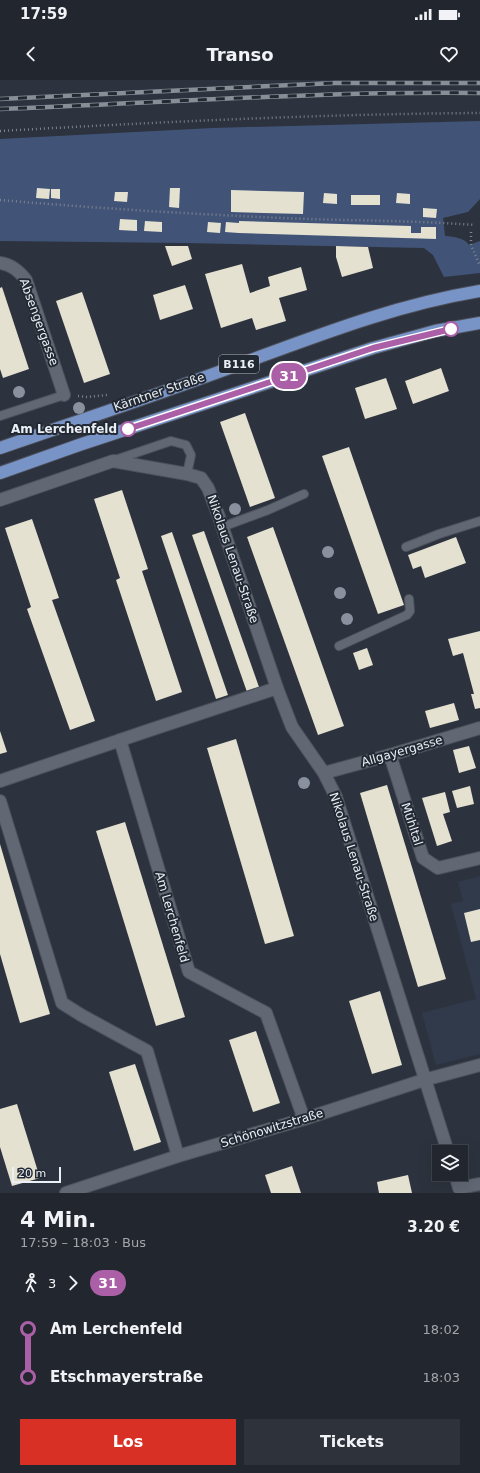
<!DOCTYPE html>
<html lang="de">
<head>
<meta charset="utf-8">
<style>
  :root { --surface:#22262e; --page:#2e323a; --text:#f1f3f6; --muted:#a2a5aa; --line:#3f434a; --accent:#d93025 }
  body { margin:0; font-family:"DejaVu Sans",sans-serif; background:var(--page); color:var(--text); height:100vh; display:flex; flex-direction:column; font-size:15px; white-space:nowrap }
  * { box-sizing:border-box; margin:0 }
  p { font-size:13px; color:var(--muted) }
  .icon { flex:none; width:22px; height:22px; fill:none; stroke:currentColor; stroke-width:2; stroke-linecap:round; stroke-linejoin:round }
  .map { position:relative; height:1113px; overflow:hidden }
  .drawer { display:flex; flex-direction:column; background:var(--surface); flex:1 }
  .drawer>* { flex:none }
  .badge { padding:0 8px; border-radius:13px; font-size:14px; line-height:26px }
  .buttons { position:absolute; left:432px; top:1065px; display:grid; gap:8px }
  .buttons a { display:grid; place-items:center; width:36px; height:36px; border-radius:0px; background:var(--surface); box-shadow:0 4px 16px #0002,0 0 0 1px var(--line); font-size:20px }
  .scale { position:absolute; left:12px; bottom:10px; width:49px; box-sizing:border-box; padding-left:4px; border:2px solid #ebeff6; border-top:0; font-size:11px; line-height:14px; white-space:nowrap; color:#ebeff6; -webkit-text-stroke:3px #232933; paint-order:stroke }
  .map>.badge { position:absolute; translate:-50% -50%; box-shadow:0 0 0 2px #fff }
  .legs { display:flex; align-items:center; gap:6px; height:44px; padding:0 20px; font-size:13px }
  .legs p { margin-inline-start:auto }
  .summary { display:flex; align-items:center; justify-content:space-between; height:68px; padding:0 20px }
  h1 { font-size:22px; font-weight:800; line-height:30px }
  .button { display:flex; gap:8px; margin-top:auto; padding:8px 20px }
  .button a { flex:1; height:46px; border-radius:0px; background:var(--accent); color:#fff; font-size:16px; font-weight:800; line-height:46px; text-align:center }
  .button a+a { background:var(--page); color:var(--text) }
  ul { padding:0 20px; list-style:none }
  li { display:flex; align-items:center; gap:14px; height:48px; font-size:15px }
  li i { display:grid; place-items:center; width:6px; height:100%; margin:0 5px; background:currentColor }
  li i::after { content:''; width:10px; height:10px; margin:-5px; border:3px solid; border-radius:50%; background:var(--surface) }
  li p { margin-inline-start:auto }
  li:first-child i { background:linear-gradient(#0000 50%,currentColor 0) }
  li:last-child i { background:linear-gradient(currentColor 50%,#0000 0) }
  .status { display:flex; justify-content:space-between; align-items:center; height:28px; padding:0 20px; background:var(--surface); direction:ltr }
  .status svg { height:11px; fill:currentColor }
  header { display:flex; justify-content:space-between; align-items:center; height:52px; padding:0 20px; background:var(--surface); font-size:18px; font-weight:800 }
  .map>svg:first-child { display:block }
</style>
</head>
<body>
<div class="status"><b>17:59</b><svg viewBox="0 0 49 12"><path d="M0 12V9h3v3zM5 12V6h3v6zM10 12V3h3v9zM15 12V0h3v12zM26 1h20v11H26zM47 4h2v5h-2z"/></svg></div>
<header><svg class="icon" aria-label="back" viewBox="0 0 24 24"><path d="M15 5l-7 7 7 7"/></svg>Transo<svg class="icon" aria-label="heart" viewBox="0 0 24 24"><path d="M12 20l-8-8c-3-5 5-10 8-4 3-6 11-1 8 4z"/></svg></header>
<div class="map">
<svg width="480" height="1113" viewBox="0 0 480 1113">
  <rect width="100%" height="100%" fill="#2d333e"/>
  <polygon fill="#313a4b" points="480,796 480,974 436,985 422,933 476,919 451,824 463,821 458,802"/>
  <path fill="#415478" d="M 480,41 L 480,119 L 468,132 L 443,138 L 445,156 C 454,157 463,157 469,165 L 480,161 L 480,193 L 444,197 L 433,175 L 424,168 L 187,163 L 0,161 L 0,59 L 213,48 Z"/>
  <g fill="#e4e1d1">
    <polygon points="37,108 50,109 49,119 36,118"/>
    <polygon points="170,108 180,108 179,128 169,127"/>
    <polygon points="51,109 60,109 60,119 51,118"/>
    <polygon points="231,110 304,112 303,134 231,132"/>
    <polygon points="115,112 128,112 127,122 114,121"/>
    <polygon points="324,113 337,114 337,124 323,123"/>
    <polygon points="397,113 410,114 410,124 396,123"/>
    <rect x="351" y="115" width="29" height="10"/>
    <polygon points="423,128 437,129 436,138 423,137"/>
    <polygon points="120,139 137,140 137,151 119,150"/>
    <polygon points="145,141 162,142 162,152 144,151"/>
    <polygon points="239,141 411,146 411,153 421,153 421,147 436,147 436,159 239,153 225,152 226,142 239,143"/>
    <polygon points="208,142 221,143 220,153 207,152"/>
    <polygon points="165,166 188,166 192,179 172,186"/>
    <polygon points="336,166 368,167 373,188 342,197 336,177"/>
    <polygon points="242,184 250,213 270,206 268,197 301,187 307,210 279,218 286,241 256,250 252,238 221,248 205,194"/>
    <polygon points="185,205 193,229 160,240 153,215"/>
    <polygon points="2,207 29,289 3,298 0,289 0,208"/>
    <polygon points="82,212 110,294 84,303 56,221"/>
    <polygon points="441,288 449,311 413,324 405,301"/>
    <polygon points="386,298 397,329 365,339 355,308"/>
    <polygon points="245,333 275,418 250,427 220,342"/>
    <polygon points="349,367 404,525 378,534 322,376"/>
    <polygon points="122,410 148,489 142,491 182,612 156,621 116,500 120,498 94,419"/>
    <polygon points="32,439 59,518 52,520 95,641 70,650 27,529 31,527 5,448"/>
    <polygon points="273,447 344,646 318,655 247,457"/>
    <polygon points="204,451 259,607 247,612 192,455"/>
    <polygon points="172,452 228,615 216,619 161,456"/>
    <polygon points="456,457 466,483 425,498 421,486 413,489 408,475"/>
    <polygon points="480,551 480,628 475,629 471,614 474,614 463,573 453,576 448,559"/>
    <polygon points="367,568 373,585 359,590 353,573"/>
    <polygon points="454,623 459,640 430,648 425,631"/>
    <polygon points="0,651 7,672 0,674"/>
    <polygon points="236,659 294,856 265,864 207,668"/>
    <polygon points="469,666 476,688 459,693 453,670"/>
    <polygon points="387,705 446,899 418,907 360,713"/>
    <polygon points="470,706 474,724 457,728 452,711"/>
    <polygon points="445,712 450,732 443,734 452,761 437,766 422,718"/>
    <polygon points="125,742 185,937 156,946 96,751"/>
    <polygon points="0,764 50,934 20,943 0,874"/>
    <polygon points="480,829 480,860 471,862 464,833"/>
    <polygon points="380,911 402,985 372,994 349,921"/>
    <polygon points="256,951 280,1023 253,1032 229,960"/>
    <polygon points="135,984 161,1062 134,1071 109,992"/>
    <polygon points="17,1024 40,1098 12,1106 0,1067 0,1029"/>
    <polygon points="292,1086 301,1113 271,1113 265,1095"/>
    <polygon points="408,1095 412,1113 379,1113 377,1102"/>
  </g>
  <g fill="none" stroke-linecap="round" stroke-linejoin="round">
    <defs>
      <g id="lane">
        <polyline points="0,336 64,315"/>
        <polyline points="115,380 171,361 186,365 191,375 187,394"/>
        <polyline points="222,447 268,430 304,414"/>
        <polyline points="406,467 439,454 480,441"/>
        <polyline points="339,566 407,535 410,531 409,519"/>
      </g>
      <g id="street">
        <path d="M 0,183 C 12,185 19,191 26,200 L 64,315"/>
        <polyline points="0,420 113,381 187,394 201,398 208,408 219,437 277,608 292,647 324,693 336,717 448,1072"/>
        <polyline points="120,660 189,892 266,933 304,1039"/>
        <polyline points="390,675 423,778 438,788 480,778"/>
        <polyline points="324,693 390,675 480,648"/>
        <polyline points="0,701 150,650 277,608"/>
        <polyline points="0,721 62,923 81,935 147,971 178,1076"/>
        <polyline points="455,1094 459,1108 480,1104"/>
        <polyline points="66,1113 178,1076 304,1039 424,1000 480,985"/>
      </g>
      <g id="primary">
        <path d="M 0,368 C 81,340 163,313 243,283 C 322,254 396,225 480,211"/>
        <polyline points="0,393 79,365 373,268 435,251 480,243"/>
      </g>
    </defs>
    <use href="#lane" stroke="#4d515b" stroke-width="10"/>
    <use href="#street" stroke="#4d515b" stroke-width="14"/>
    <use href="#primary" stroke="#4d515b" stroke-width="14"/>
    <g stroke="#7e848d" stroke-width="2.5" stroke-dasharray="1 3" stroke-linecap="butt">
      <path d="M 0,51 C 160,42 320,34 480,33"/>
      <path d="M 0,120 C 94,128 189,134 283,138 C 347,141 410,140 474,145"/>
      <polyline points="471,152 471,165 480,186"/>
      <polyline points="78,316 87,317 107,315"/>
    </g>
    <use href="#lane" stroke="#616874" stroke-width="8"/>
    <use href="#street" stroke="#616874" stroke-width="12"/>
    <use href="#primary" stroke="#7894c7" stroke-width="12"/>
    <defs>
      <g id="rail">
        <polyline points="0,19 335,3 480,3"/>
        <path d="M 0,29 C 160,23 320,11 480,13"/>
      </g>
    </defs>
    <use href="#rail" stroke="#888d96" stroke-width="4.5"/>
    <use href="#rail" stroke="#232933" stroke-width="3" stroke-dasharray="9" stroke-linecap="butt"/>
  </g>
  <g fill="#89919f">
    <circle cx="19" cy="312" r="6"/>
    <circle cx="79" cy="328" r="6"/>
    <circle cx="235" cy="429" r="6"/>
    <circle cx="328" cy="472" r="6"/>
    <circle cx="340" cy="513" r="6"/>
    <circle cx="347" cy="539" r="6"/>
    <circle cx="304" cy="703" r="6"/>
  </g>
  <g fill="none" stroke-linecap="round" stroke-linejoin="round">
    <defs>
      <polyline id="line-1" points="128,349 373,268 451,249"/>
    </defs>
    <use href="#line-1" stroke="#fff" stroke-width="9"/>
    <use href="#line-1" stroke="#aa5fa6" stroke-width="6"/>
  </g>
  <g fill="#fff" stroke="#aa5fa6" stroke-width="2">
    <circle cx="451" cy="249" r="7"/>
    <circle cx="128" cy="349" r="7"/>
  </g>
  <g text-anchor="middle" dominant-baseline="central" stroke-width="4" stroke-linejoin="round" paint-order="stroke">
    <rect fill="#232933" stroke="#afb4bc" stroke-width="1" x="219" y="275" width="40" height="18" rx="3"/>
    <g font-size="11" font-weight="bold" fill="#ebeff6">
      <text x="239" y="284">B116</text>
    </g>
    <g font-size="12" fill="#ebeff6" stroke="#232933">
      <text transform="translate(39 242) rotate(70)">Absengergasse</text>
      <text transform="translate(159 312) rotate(-19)">Kärntner Straße</text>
      <text transform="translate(233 479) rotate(71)">Nikolaus Lenau-Straße</text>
      <text transform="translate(402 671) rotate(-16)">Allgayergasse</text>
      <text transform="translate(412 744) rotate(72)">Mühltal</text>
      <text transform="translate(354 777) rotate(72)">Nikolaus Lenau-Straße</text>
      <text transform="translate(172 837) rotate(74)">Am Lerchenfeld</text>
      <text transform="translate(272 1048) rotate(-17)">Schönowitzstraße</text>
    </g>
    <g font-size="12" font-weight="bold" fill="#ebeff6" stroke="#232933" text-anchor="end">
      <text x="117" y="349">Am Lerchenfeld</text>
    </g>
  </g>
</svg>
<div class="buttons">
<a><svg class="icon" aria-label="layers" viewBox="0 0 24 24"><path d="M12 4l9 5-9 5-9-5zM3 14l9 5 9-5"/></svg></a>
</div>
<div class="scale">20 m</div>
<b class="badge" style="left:289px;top:296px;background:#aa5fa6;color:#fff">31</b>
</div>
<section class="drawer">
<div class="summary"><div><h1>4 Min.</h1><p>17:59 – 18:03 · Bus</p></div><b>3.20 €</b></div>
<div class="legs"><svg class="icon" aria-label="walk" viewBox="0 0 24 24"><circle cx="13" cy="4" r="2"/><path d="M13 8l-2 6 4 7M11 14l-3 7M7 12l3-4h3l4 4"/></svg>3<svg class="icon" aria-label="forward" viewBox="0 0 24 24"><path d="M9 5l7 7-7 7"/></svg><b class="badge" style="background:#aa5fa6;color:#fff">31</b></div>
<ul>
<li><i style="color:#aa5fa6"></i><b>Am Lerchenfeld</b><p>18:02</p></li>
<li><i style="color:#aa5fa6"></i><b>Etschmayerstraße</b><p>18:03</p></li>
</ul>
<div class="button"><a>Los</a><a>Tickets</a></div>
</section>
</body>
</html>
